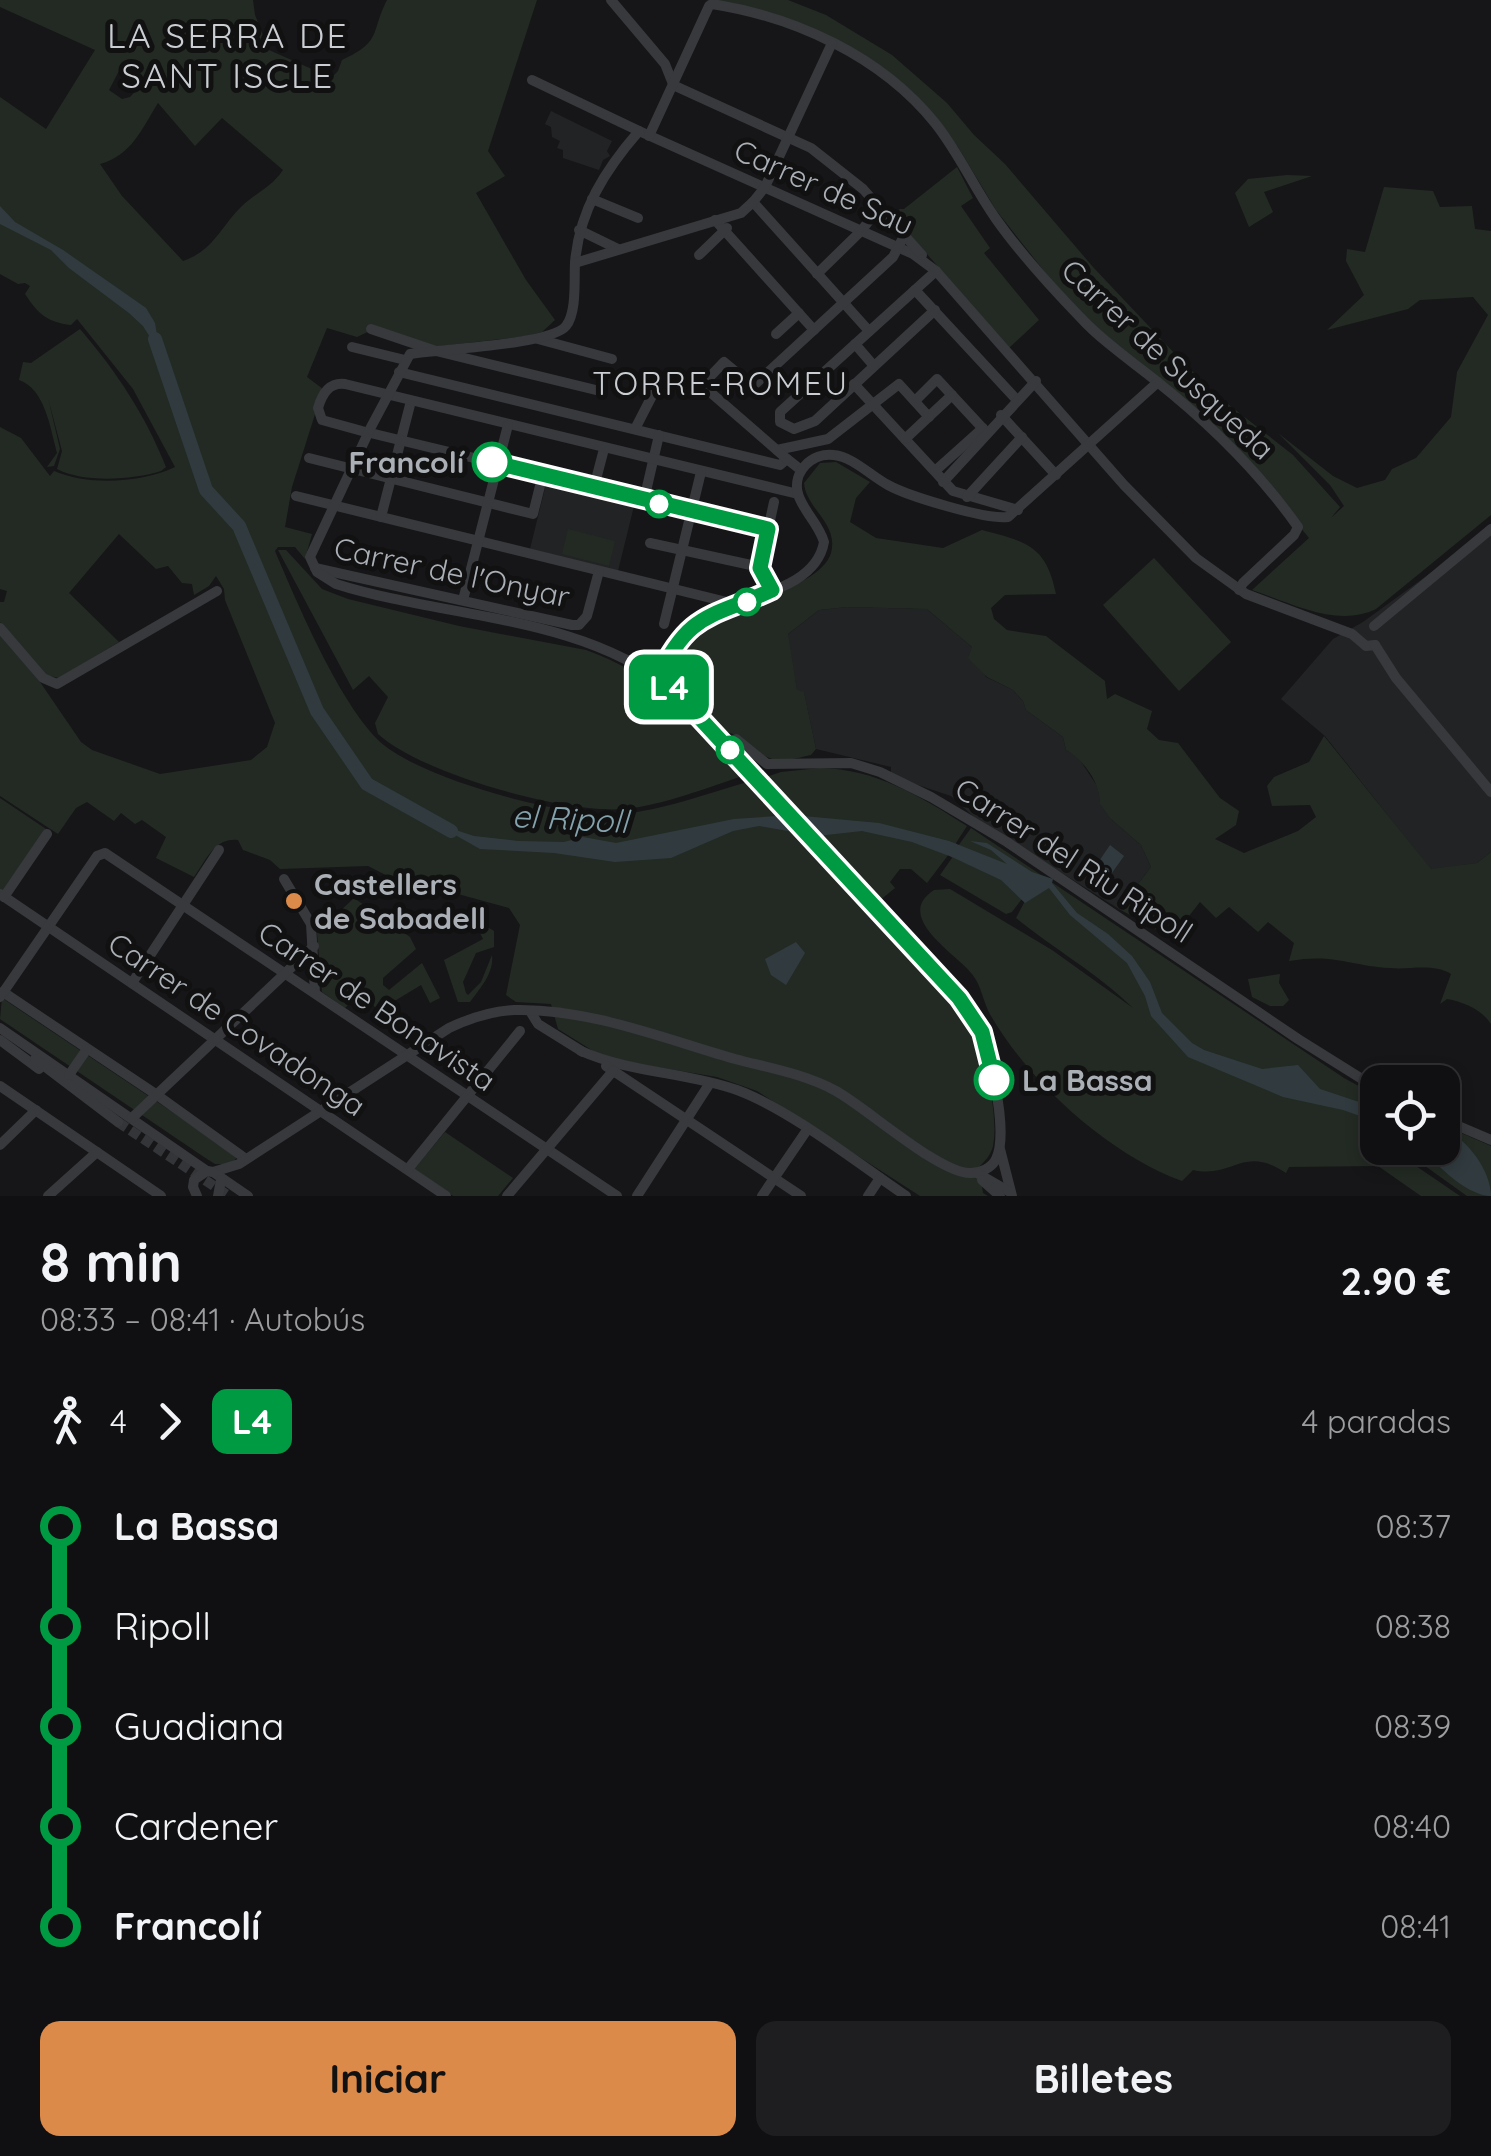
<!DOCTYPE html>
<html lang="es">
<head>
<meta charset="utf-8">
<style>
  :root { --surface:#101012; --page:#1e1e20; --text:#f1f3f6; --muted:#9c9d9f; --line:#303032; --accent:#dc8a4a }
  body { margin:0; font-family:Quicksand,sans-serif; background:var(--page); color:var(--text); height:100vh; display:flex; flex-direction:column; font-size:38px; white-space:nowrap }
  * { box-sizing:border-box; margin:0 }
  p { font-size:32px; color:var(--muted) }
  .icon { flex:none; width:55px; height:55px; fill:none; stroke:currentColor; stroke-width:2; stroke-linecap:round; stroke-linejoin:round }
  .map { position:relative; height:1196px; overflow:hidden }
  .sheet { display:flex; flex-direction:column; background:var(--surface); flex:1 }
  .sheet>* { flex:none }
  .badge { padding:0 20px; border-radius:15px; font-size:35px; line-height:65px }
  .controls { position:absolute; left:1360px; top:1065px; display:grid; gap:20px }
  .controls a { display:grid; place-items:center; width:100px; height:100px; border-radius:20px; background:var(--surface); box-shadow:0 5px 15px #0003,0 0 0 2px var(--line); font-size:50px }
  .map>.badge { position:absolute; translate:-50% -50%; box-shadow:0 0 0 5px #fff }
  .legs { display:flex; align-items:center; gap:15px; height:110px; padding:0 40px; font-size:32px }
  .legs p { margin-inline-start:auto }
  .overview { display:flex; align-items:center; justify-content:space-between; height:170px; padding:0 40px }
  h1 { font-size:55px; font-weight:700; line-height:75px }
  .action { display:flex; gap:20px; margin-top:auto; padding:20px 40px }
  .action a { flex:1; height:115px; border-radius:20px; background:var(--accent); color:#111; font-size:40px; font-weight:700; line-height:115px; text-align:center }
  .action a+a { background:var(--page); color:var(--text) }
  ul { padding:0 40px; list-style:none }
  li { display:flex; align-items:center; gap:35px; height:100px; font-size:38px }
  li i { display:grid; place-items:center; width:15px; height:100%; margin:0 12px; background:currentColor }
  li i::after { content:''; width:25px; height:25px; margin:-12px; border:8px solid; border-radius:50%; background:var(--surface) }
  li p { margin-inline-start:auto }
  li:first-child i { background:linear-gradient(#0000 50%,currentColor 0) }
  li:last-child i { background:linear-gradient(currentColor 50%,#0000 0) }
  .map>svg:first-child { display:block }
</style>
</head>
<body>
<div class="map">
<svg width="1491" height="1196" viewBox="0 0 1491 1196">
  <rect width="100%" height="100%" fill="#161618"/>
  <g fill="#222324">
    <polygon points="551,111 612,141 607,151 610,156 603,160 599,170 563,158 563,150 557,148 560,141 552,137 551,127 545,124"/>
    <polygon points="549,481 635,502 618,571 530,549 546,484"/>
    <polygon points="1491,529 1491,852 1477,863 1431,870 1325,736 1281,699 1333,639 1363,622"/>
    <polygon points="847,607 927,609 972,647 986,677 1013,690 1023,701 1026,710 1063,737 1066,750 1078,757 1101,792 1111,819 1141,845 1151,867 1119,909 976,819 951,796 891,776 891,767 816,749 804,693 797,691 787,635 819,610"/>
  </g>
  <g fill="#232a23" fill-rule="evenodd">
    <path d="M 0,0 L 253,0 L 255,15 L 269,50 L 314,70 L 326,83 L 338,71 L 342,60 C 383,41 370,33 387,0 L 537,0 L 488,151 L 505,176 L 476,193 L 526,280 L 555,320 L 542,332 L 528,336 L 432,347 L 376,328 L 357,337 L 327,328 L 307,377 L 323,389 L 292,487 L 285,527 L 312,534 L 305,559 L 295,547 L 278,547 L 275,551 C 297,603 338,699 377,739 C 415,778 567,819 621,814 C 664,810 706,794 747,782 L 812,848 L 970,1025 C 985,1054 999,1115 993,1146 C 991,1155 985,1161 979,1167 L 983,1193 L 988,1196 L 920,1196 L 757,1091 L 717,1077 L 614,1060 L 598,1054 L 558,1029 L 551,1004 L 516,1002 L 506,995 L 520,925 L 509,908 L 436,888 L 425,895 L 368,866 L 280,869 L 270,860 L 243,850 L 238,840 C 215,837 206,860 194,877 L 156,858 L 166,837 L 142,820 L 135,824 L 121,813 L 114,821 L 87,802 L 76,808 L 58,834 L 0,796 L 0,632 L 40,682 L 81,742 L 92,750 L 160,774 L 251,760 L 267,747 L 275,723 L 225,600 L 224,589 L 216,576 L 209,586 L 194,595 L 192,584 L 182,583 L 168,566 L 156,569 L 119,534 L 69,593 L 119,642 L 59,678 L 45,675 L 0,622 L 0,602 L 4,602 L 7,591 L 0,589 L 0,427 L 21,438 L 50,476 L 54,471 C 89,486 141,483 175,467 L 133,389 L 77,319 L 71,325 C 47,322 38,314 25,294 L 30,286 L 25,283 L 18,284 L 0,274 L 0,97 L 46,129 L 95,50 L 0,7 ZM 120,69 L 146,80 L 130,97 L 122,99 L 109,90 ZM 158,103 L 195,146 L 222,118 L 283,170 C 271,188 255,193 241,207 C 219,229 214,250 183,261 L 122,196 L 100,164 C 132,155 141,130 158,103 Z"/>
    <path d="M 706,0 L 788,0 L 826,15 L 892,55 L 947,103 L 974,135 L 1005,164 L 1093,267 L 1177,356 L 1219,397 L 1293,455 L 1340,507 L 1331,518 L 1344,506 L 1330,485 L 1278,433 L 1333,476 L 1357,488 L 1385,480 L 1392,469 L 1416,458 L 1451,417 L 1457,372 L 1488,315 L 1473,297 L 1420,300 L 1408,309 L 1327,330 L 1364,295 L 1346,261 L 1347,249 L 1365,252 L 1384,187 L 1433,191 L 1440,207 L 1472,206 L 1475,229 L 1491,231 L 1491,515 L 1376,609 C 1337,628 1291,603 1252,590 L 1309,538 L 1251,467 L 1120,352 L 1055,285 L 996,210 L 958,147 L 914,93 L 882,68 L 819,32 Z"/>
    <polygon points="957,167 973,198 961,206 990,248 984,253 1039,320 1009,348 906,230 899,209 904,209"/>
    <polygon points="1287,175 1312,176 1264,192 1273,212 1249,227 1235,193 1248,179"/>
    <path d="M 80,329 C 116,371 146,416 166,467 L 161,471 C 132,480 84,483 57,469 L 62,451 L 48,398 L 60,449 L 54,466 L 47,467 L 57,453 C 50,427 45,389 19,380 L 23,362 L 31,363 Z"/>
    <path d="M 836,462 L 870,482 L 856,498 L 850,522 L 876,538 L 943,548 L 982,530 C 1027,542 1046,545 1056,594 L 1005,595 L 991,608 L 994,619 L 1007,630 L 1046,636 L 1105,681 L 1107,699 L 1115,694 L 1152,711 L 1147,729 L 1159,740 L 1178,743 L 1220,798 L 1239,811 L 1236,825 L 1215,839 L 1244,853 L 1298,831 L 1316,817 L 1310,805 L 1272,806 L 1267,786 L 1274,777 L 1309,762 L 1324,736 L 1431,869 L 1477,863 L 1491,852 L 1491,1024 C 1482,1010 1464,1002 1447,999 L 1440,1004 L 1451,974 C 1433,963 1410,970 1390,968 C 1351,966 1334,953 1289,961 L 1294,943 L 1268,922 L 1258,932 L 1229,907 L 1216,918 L 1200,902 L 1182,925 L 1168,916 L 1156,929 L 1119,909 L 1151,867 L 1141,845 L 1111,819 L 1100,804 C 1101,784 1084,760 1066,750 L 1063,737 L 1026,710 L 1023,701 L 1013,690 L 987,677 L 968,658 L 972,647 L 927,609 L 847,607 L 819,610 L 788,634 L 797,690 L 804,692 L 816,749 L 811,755 C 801,757 789,761 779,760 C 757,759 745,734 723,731 L 689,692 L 673,680 C 654,612 816,602 831,553 C 839,523 806,509 804,483 L 820,463 Z"/>
    <polygon points="568,529 615,541 609,566 562,554"/>
    <path d="M 286,550 L 322,589 L 348,599 L 459,626 L 586,650 C 659,676 692,721 743,776 C 705,788 665,805 624,809 C 565,814 422,774 378,734 L 375,723 L 388,697 L 369,676 L 353,690 L 278,550 Z"/>
    <polygon points="1154,558 1231,642 1179,691 1103,605"/>
    <path d="M 820,768 C 876,769 920,796 967,826 L 956,843 L 958,846 L 971,828 L 1344,1078 L 1377,1096 L 1377,1134 L 1372,1135 L 1377,1140 L 1378,1148 L 1397,1153 L 1460,1196 L 1421,1196 L 1378,1166 L 1289,1167 L 1286,1173 C 1243,1144 1233,1179 1193,1170 L 1182,1181 C 1110,1155 1030,1083 991,1016 C 983,1003 982,986 972,974 C 958,955 892,917 934,890 L 950,889 L 1052,950 L 1133,1008 C 1097,973 1054,949 1016,918 L 1026,899 L 1021,900 L 1012,912 L 1006,914 L 940,875 L 952,858 L 949,854 L 927,883 L 911,869 L 900,869 L 890,882 L 895,888 L 879,901 L 763,778 L 781,772 Z"/>
    <polygon points="0,798 46,829 3,892 0,890"/>
    <polygon points="354,898 410,937 416,949 383,978 383,985 389,990 422,963 440,998 430,1003 421,985 378,1011 362,991 345,1008 322,992 317,933"/>
    <path d="M 484,925 L 494,931 L 494,947 L 476,953 L 463,982 L 466,993 L 468,995 L 481,982 L 492,955 C 494,973 481,987 470,1002 L 458,1002 L 444,960 L 483,939 L 479,931 L 474,930 Z"/>
    <polygon points="1280,974 1279,983 1289,1000 1283,1006 1270,1006 1252,997 1248,979"/>
    <polygon points="2,998 238,1156 231,1164 215,1164 204,1157 0,1019"/>
    <polygon points="1443,1125 1491,1146 1491,1196 1467,1196 1400,1148 1442,1148"/>
    <polygon points="445,1132 513,1178 498,1196 453,1196 414,1169"/>
  </g>
  <g fill="#313b3f">
    <polygon points="0,206 15,222 63,250 146,308 155,323 160,353 143,326 129,313 69,268 51,250 0,224"/>
    <polygon points="792,815 879,823 949,841 1007,864 991,850 970,841 987,843 1032,872 1053,879 1052,883 1077,913 1108,934 1132,956 1150,982 1162,1013 1192,1043 1204,1050 1262,1069 1298,1065 1320,1089 1377,1108 1377,1122 1343,1110 1283,1097 1188,1057 1151,1016 1145,996 1127,963 1070,915 1049,888 1025,903 1001,880 952,857 912,842 862,831 817,836 759,826 733,831 671,858 615,862 554,853 480,849 434,823 474,836 518,841 564,842 583,837 616,843 734,819"/>
    <polygon points="1110,845 1124,856 1102,887 1089,876"/>
    <polygon points="796,942 805,953 786,985 771,975 765,959"/>
    <path d="M 1443,1128 C 1466,1138 1491,1170 1491,1196 C 1470,1196 1442,1171 1429,1155 L 1426,1148 L 1442,1148 Z"/>
  </g>
  <g fill="none" stroke-linecap="round" stroke-linejoin="round">
    <polyline stroke="#313b3f" stroke-width="14" points="155,339 206,490 239,526 317,711 367,784 451,831"/>
    <polyline stroke="#343538" stroke-width="10" stroke-dasharray="10 5" stroke-linecap="butt" points="118,1122 229,1196"/>
    <g stroke="#37393c" stroke-width="10">
      <polyline points="611,0 665,64 673,84"/>
      <polyline points="532,80 639,131 913,254 936,271 1124,485 1196,558 1246,594 1352,634 1366,646 1375,645"/>
      <polyline points="673,85 811,148 863,189 922,255"/>
      <path d="M 649,136 L 709,6 L 712,4 C 795,17 881,56 935,123 C 959,153 974,188 996,219 C 1020,253 1051,287 1080,317 C 1102,341 1130,360 1155,380 C 1208,422 1259,472 1298,527 L 1294,535 L 1243,583 L 1239,590"/>
      <polyline points="592,199 638,218"/>
      <polyline points="753,202 869,331"/>
      <polyline points="715,220 814,330"/>
      <polyline points="579,230 618,249"/>
      <polyline points="699,255 727,228"/>
      <path d="M 575,263 C 579,211 605,170 639,131"/>
      <polyline points="817,274 861,231 879,208"/>
      <polyline points="915,290 1016,399"/>
      <polyline points="935,310 815,421 794,429 780,422 780,412 936,271"/>
      <polyline points="371,329 436,351 600,391"/>
      <polyline points="776,334 799,313"/>
      <polyline points="538,339 612,359"/>
      <polyline points="855,344 874,366"/>
      <polyline points="352,347 405,360"/>
      <polyline points="399,372 780,465 787,459 801,470"/>
      <polyline points="854,384 953,491 1018,510"/>
      <polyline points="915,401 937,379 987,433"/>
      <polyline points="1001,415 1056,475"/>
      <polyline points="635,429 654,392"/>
      <polyline points="905,439 952,395"/>
      <polyline points="777,450 828,439 899,384 929,417"/>
      <polyline points="309,458 533,514 543,474"/>
      <polyline points="787,459 702,385 724,362 753,386 893,257 905,234"/>
      <polyline points="935,471 983,428"/>
      <polyline points="943,482 1036,381"/>
      <polyline points="594,487 604,449"/>
      <polyline points="296,496 739,605"/>
      <polyline points="967,497 1022,437"/>
      <polyline points="644,500 659,435"/>
      <polyline points="381,517 411,401"/>
      <path d="M 768,529 L 362,431 L 322,420 L 318,408 C 322,394 329,382 345,384 L 798,494"/>
      <polyline points="650,543 760,567 772,590"/>
      <polyline points="760,567 774,502"/>
      <polyline points="315,568 572,625 579,625 587,616 599,571"/>
      <polyline points="463,600 508,425"/>
      <polyline points="664,624 701,472"/>
      <polyline points="1374,626 1491,529"/>
      <polyline points="0,628 43,678 57,684 217,591"/>
      <polyline points="1375,645 1396,678 1491,792"/>
      <path d="M 658,678 C 667,658 679,635 698,621 C 733,596 815,594 824,542 C 819,524 803,511 798,494 C 792,472 812,452 834,455 C 853,457 871,476 888,485 C 908,496 986,520 1008,517 L 1158,382"/>
      <polyline points="724,744 736,739 767,764 851,763 880,772 931,797 1007,842 1298,1039 1378,1089"/>
      <polyline points="284,879 311,924 315,993"/>
      <polyline points="0,894 446,1196"/>
      <polyline points="4,897 47,834"/>
      <polyline points="132,983 219,850"/>
      <polyline points="3,992 157,1095 246,1159"/>
      <polyline points="0,997 97,856 105,853 617,1196"/>
      <polyline points="530,1011 538,1024 583,1052"/>
      <polyline points="0,1028 207,1171"/>
      <polyline points="0,1040 39,1069"/>
      <path d="M 581,1051 C 631,1073 686,1072 737,1090 C 789,1109 859,1164 906,1196"/>
      <polyline points="35,1059 118,1122"/>
      <polyline points="606,1066 801,1196"/>
      <polyline points="69,1075 87,1049"/>
      <polyline points="0,1086 161,1196"/>
      <polyline points="132,1118 314,946"/>
      <polyline points="1442,1119 1491,1140"/>
      <polyline points="0,1145 36,1110"/>
      <polyline points="1000,1149 1012,1196"/>
      <polyline points="408,1169 520,1031"/>
      <path d="M 213,1172 L 239,1164 L 449,1028 C 468,1019 492,1011 514,1010 C 588,1008 665,1039 735,1059 C 769,1068 805,1074 836,1091 C 867,1108 941,1175 971,1173 C 980,1173 992,1168 996,1159 C 1010,1132 988,1038 971,1013 L 670,688 C 581,615 443,618 336,584 L 317,572 L 310,557 L 371,427 L 410,354 C 439,349 551,345 566,326 C 577,312 574,280 575,263 L 741,213 L 753,202 L 765,187 L 832,43"/>
      <polyline points="977,1173 1010,1192"/>
      <polyline points="982,1180 1000,1196"/>
      <polyline points="48,1196 97,1152"/>
      <polyline points="197,1196 193,1187 194,1180 207,1171 213,1172 248,1196"/>
      <polyline points="218,1196 221,1180"/>
      <polyline points="507,1196 613,1071"/>
      <polyline points="637,1196 710,1083"/>
      <polyline points="762,1196 807,1130"/>
      <polyline points="868,1196 880,1178"/>
    </g>
  </g>
  <g fill="none" stroke-linecap="round" stroke-linejoin="round">
    <defs>
      <path id="line-1" d="M 492,462 L 768,529 L 760,568 L 772,590 C 712,618 689,611 658,678 L 696,714 L 959,998 L 982,1032 L 994,1080"/>
    </defs>
    <use href="#line-1" stroke="#fff" stroke-width="22"/>
    <use href="#line-1" stroke="#009a42" stroke-width="15"/>
  </g>
  <g fill="#fff" stroke="#009a42" stroke-width="5">
    <circle cx="492" cy="462" r="18"/>
    <circle cx="659" cy="504" r="12"/>
    <circle cx="747" cy="602" r="12"/>
    <circle cx="730" cy="750" r="12"/>
    <circle cx="994" cy="1080" r="18"/>
  </g>
  <circle fill="#dc8a4a" stroke="#111112" stroke-width="4" cx="294" cy="901" r="10"/>
  <g text-anchor="middle" dominant-baseline="central" stroke-width="10" stroke-linejoin="round" paint-order="stroke">
    <g font-size="30" fill="#aab0b6" stroke="#111112">
      <text transform="translate(824 187) rotate(24)">Carrer de Sau</text>
      <text transform="translate(1168 359) rotate(43)">Carrer de Susqueda</text>
      <text transform="translate(452 572) rotate(12)">Carrer de l'Onyar</text>
      <text transform="translate(1074 860) rotate(33)">Carrer del Riu Ripoll</text>
      <text transform="translate(377 1006) rotate(34)">Carrer de Bonavista</text>
      <text transform="translate(237 1024) rotate(34)">Carrer de Covadonga</text>
    </g>
    <g font-size="30" font-weight="bold" fill="#aab0b6" stroke="#111112" text-anchor="end">
      <text x="464" y="462">Francolí</text>
      <text x="1022" y="1080" text-anchor="start">La Bassa</text>
    </g>
    <g font-size="30" font-weight="bold" fill="#aab0b6" stroke="#111112" text-anchor="start">
      <text x="314" y="884">Castellers<tspan x="314" dy="34">de Sabadell</tspan></text>
    </g>
    <g font-size="32" letter-spacing="2.5" fill="#caced2" stroke="#111112">
      <text x="721" y="383">TORRE-ROMEU</text>
    </g>
    <g font-size="32" font-style="italic" fill="#85a3ad" stroke="#111112">
      <text transform="translate(570 818) rotate(3)">el Ripoll</text>
    </g>
    <g font-size="35" letter-spacing="2.5" fill="#caced2" stroke="#111112">
      <text x="228" y="35">LA SERRA DE<tspan x="228" dy="40">SANT ISCLE</tspan></text>
    </g>
  </g>
</svg>
<div class="controls">
<a><svg class="icon" aria-label="locate" viewBox="0 0 24 24"><circle cx="12" cy="12" r="6"/><path d="M12 2v4M12 18v4M2 12h4M18 12h4"/></svg></a>
</div>
<b class="badge" style="left:669px;top:687px;background:#009a42;color:#fff">L4</b>
</div>
<section class="sheet">
<div class="overview"><div><h1>8 min</h1><p>08:33 – 08:41 · Autobús</p></div><b>2.90 €</b></div>
<div class="legs"><svg class="icon" aria-label="walk" viewBox="0 0 24 24"><circle cx="13" cy="4" r="2"/><path d="M13 8l-2 6 4 7M11 14l-3 7M7 12l3-4h3l4 4"/></svg>4<svg class="icon" aria-label="forward" viewBox="0 0 24 24"><path d="M9 5l7 7-7 7"/></svg><b class="badge" style="background:#009a42;color:#fff">L4</b><p>4 paradas</p></div>
<ul>
<li><i style="color:#009a42"></i><b>La Bassa</b><p>08:37</p></li>
<li><i style="color:#009a42"></i><span>Ripoll</span><p>08:38</p></li>
<li><i style="color:#009a42"></i><span>Guadiana</span><p>08:39</p></li>
<li><i style="color:#009a42"></i><span>Cardener</span><p>08:40</p></li>
<li><i style="color:#009a42"></i><b>Francolí</b><p>08:41</p></li>
</ul>
<div class="action"><a>Iniciar</a><a>Billetes</a></div>
</section>
</body>
</html>
